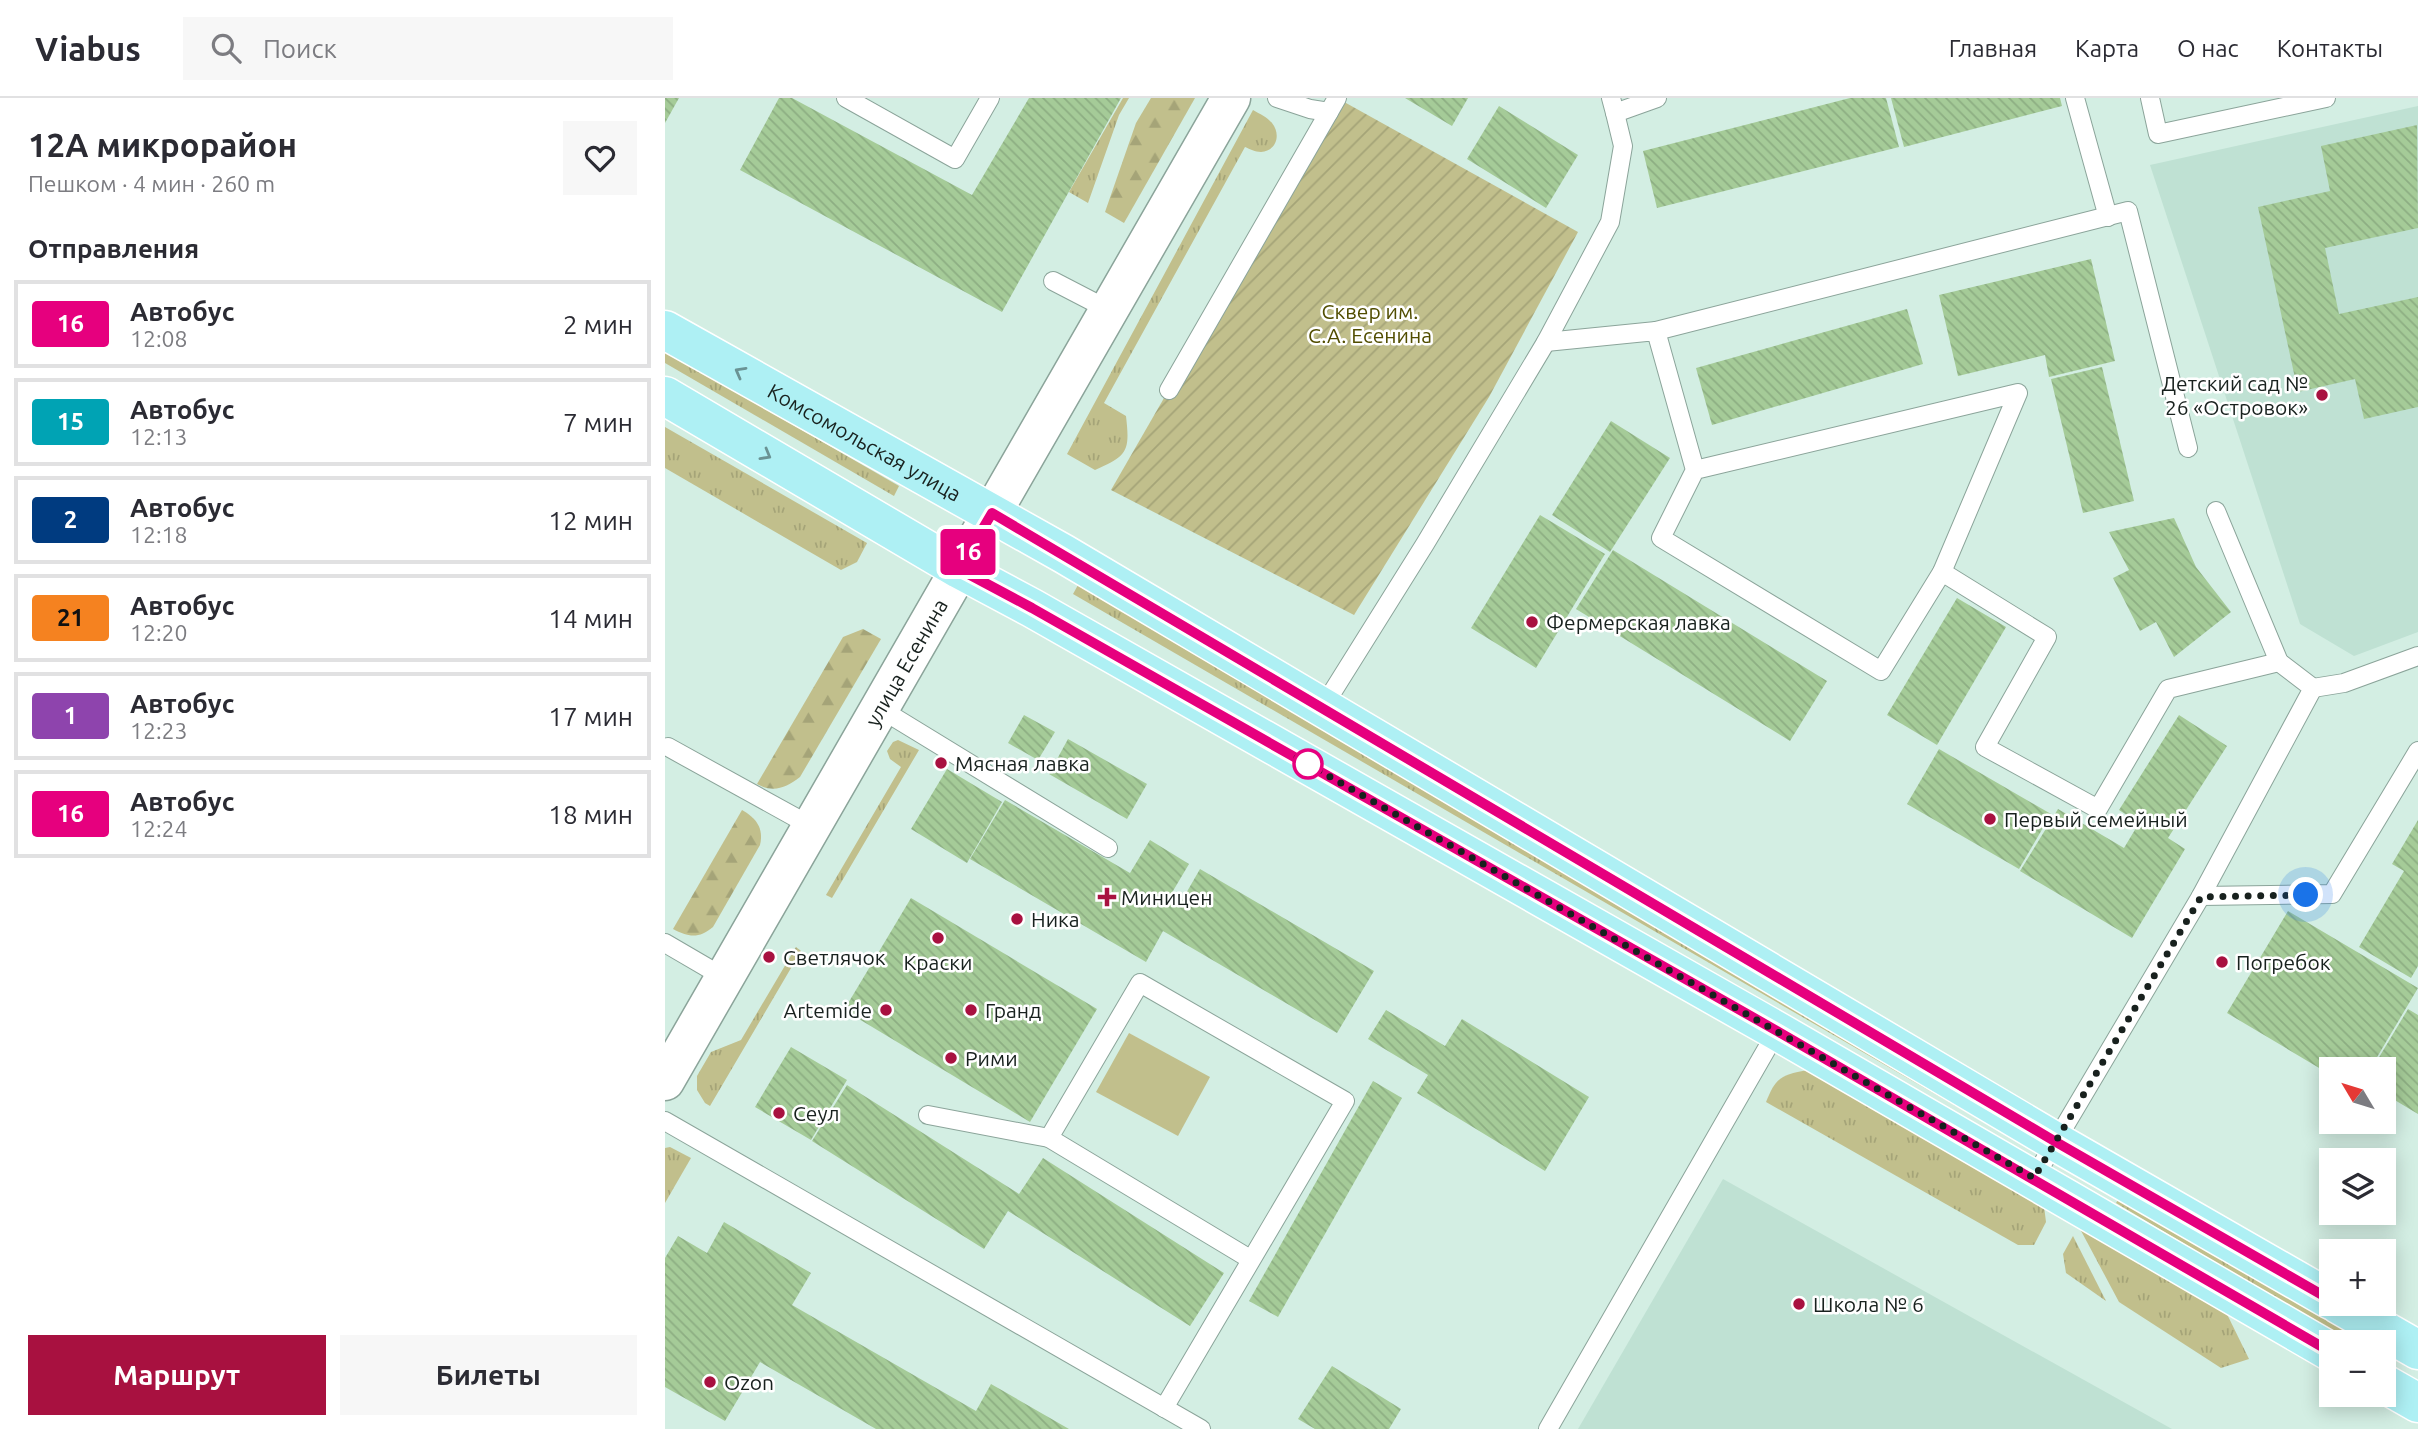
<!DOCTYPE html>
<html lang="ru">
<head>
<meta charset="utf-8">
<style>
  :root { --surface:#fff; --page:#f7f7f7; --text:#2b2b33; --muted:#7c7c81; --line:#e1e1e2; --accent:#a81140 }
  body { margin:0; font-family:Ubuntu,sans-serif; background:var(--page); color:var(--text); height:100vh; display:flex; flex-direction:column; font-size:26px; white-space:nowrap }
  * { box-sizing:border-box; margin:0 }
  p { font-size:23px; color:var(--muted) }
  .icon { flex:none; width:38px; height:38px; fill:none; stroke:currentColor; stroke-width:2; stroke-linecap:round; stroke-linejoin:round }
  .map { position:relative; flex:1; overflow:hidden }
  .panel { display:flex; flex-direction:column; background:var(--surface); width:665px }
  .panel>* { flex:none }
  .badge { padding:0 14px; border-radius:5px; font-size:24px; line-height:46px }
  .needle { width:46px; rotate:308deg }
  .fabs { position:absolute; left:1654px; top:959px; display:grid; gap:14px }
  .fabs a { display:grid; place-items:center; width:77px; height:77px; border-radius:0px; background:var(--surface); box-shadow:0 4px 18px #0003; font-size:35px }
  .you { position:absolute; width:35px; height:35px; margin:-18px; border:5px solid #fff; border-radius:50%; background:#1a73e8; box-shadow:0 0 0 10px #1a73e833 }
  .map>.badge { position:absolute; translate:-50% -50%; box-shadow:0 0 0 4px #fff }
  h2 { padding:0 28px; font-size:26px; line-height:63px }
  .round { display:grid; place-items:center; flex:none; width:74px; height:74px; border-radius:0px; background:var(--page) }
  .summary { display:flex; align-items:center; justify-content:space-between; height:119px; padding:0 28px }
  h1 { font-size:33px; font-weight:700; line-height:52px }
  .cta { display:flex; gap:14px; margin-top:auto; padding:14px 28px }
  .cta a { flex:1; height:80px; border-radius:0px; background:var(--accent); color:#fff; font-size:28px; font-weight:700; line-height:80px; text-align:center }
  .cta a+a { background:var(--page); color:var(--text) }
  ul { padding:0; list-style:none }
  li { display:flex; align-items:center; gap:21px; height:88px; margin:0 14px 10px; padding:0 14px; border:4px solid var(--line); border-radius:0px }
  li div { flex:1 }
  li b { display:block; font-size:26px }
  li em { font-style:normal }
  li .badge { min-width:77px; font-weight:700; text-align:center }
  header { display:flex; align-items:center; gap:42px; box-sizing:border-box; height:98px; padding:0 35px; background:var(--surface); border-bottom:2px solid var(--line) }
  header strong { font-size:33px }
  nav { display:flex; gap:38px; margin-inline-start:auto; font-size:24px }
  .search { width:490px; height:63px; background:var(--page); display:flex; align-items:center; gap:18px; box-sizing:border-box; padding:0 24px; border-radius:0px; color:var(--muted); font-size:26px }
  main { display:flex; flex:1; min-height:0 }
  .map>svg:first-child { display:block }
</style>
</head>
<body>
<header>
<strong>Viabus</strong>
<div class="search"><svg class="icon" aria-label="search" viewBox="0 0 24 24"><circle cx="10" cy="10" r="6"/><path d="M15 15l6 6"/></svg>Поиск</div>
<nav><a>Главная</a><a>Карта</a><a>О нас</a><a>Контакты</a></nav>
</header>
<main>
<section class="panel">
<div class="summary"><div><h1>12А микрорайон</h1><p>Пешком · 4 мин · 260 m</p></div><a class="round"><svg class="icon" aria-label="heart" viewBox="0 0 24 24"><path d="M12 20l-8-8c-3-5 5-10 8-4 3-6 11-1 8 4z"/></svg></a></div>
<h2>Отправления</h2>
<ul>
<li><span class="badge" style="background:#e6007e;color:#fff">16</span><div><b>Автобус</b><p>12:08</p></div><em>2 мин</em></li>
<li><span class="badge" style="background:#00a3b4;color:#fff">15</span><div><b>Автобус</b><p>12:13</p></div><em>7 мин</em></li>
<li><span class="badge" style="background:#003b80;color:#fff">2</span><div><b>Автобус</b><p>12:18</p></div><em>12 мин</em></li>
<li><span class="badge" style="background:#f58220;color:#111">21</span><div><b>Автобус</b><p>12:20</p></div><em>14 мин</em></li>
<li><span class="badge" style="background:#8e44ad;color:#fff">1</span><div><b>Автобус</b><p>12:23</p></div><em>17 мин</em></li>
<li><span class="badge" style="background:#e6007e;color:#fff">16</span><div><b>Автобус</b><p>12:24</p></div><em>18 мин</em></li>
</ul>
<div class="cta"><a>Маршрут</a><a>Билеты</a></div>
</section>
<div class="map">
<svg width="1753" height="1331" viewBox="0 0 1753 1331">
  <defs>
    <pattern id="grass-tufts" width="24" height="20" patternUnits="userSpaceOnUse" patternTransform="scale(1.75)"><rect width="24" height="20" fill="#c1bf8c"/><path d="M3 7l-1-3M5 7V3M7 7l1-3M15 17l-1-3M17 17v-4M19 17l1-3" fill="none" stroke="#a5a478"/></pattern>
    <pattern id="forest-firs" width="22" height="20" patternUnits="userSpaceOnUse" patternTransform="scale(1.75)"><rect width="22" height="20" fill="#c1bf8c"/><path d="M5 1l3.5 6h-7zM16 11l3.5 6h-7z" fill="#a5a478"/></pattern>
    <pattern id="garden-furrows" width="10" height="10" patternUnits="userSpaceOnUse" patternTransform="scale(1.75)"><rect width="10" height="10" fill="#c1bf8c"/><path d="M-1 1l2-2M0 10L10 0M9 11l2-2" fill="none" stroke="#a5a478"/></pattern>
    <pattern id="building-back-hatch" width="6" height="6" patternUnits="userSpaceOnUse" patternTransform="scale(1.75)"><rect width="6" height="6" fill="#a5cb98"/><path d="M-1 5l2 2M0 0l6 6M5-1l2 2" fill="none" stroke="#8dae83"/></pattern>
  </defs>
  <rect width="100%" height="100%" fill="#d3eee3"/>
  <g fill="#bfe1d3">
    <polygon points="1753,8 1753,534 1689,558 1635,526 1485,67"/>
    <polygon points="1058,1081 1507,1331 913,1331"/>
  </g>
  <g fill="url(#grass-tufts)">
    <polygon points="458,0 464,0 454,17 423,105 404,94"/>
    <path d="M 588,12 C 595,16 602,19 607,25 C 616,36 612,53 596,54 C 590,54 585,51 580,49 L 439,305 L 461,318 C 465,353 463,358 430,372 L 402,356 Z"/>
    <polygon points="0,253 234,388 229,398 0,265"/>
    <polygon points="0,329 202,445 192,464 176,472 0,370"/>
    <polygon points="413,487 1358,1047 408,496"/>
    <polygon points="233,642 254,652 167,800 161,797 236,669 225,661 222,653 228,644"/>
    <polygon points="131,849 136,853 45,1008 40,1005 32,992 32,978 46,954 76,942"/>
    <path d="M 1143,972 L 1379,1108 L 1381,1124 L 1369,1147 L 1353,1147 L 1101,1004 C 1111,979 1116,977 1143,972 Z"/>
    <polygon points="5,1049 26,1060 0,1105 0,1050"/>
    <polygon points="1456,1097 1703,1244 1684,1244 1451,1105"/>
    <polygon points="1414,1129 1558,1208 1584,1261 1556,1270 1454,1204"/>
    <polygon points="1408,1138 1441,1203 1401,1175 1398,1156"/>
  </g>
  <g fill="url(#forest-firs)">
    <polygon points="486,0 530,0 459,125 440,114 471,25"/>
    <path d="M 198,531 L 216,541 L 135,679 C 121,690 108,695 92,686 L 178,539 Z"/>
    <path d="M 77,712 C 91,720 99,730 95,747 L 48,829 C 34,841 23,839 8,831 Z"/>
  </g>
  <polygon fill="#c1bf8c" points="464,935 545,979 513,1038 431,994"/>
  <polygon fill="url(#garden-furrows)" points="672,0 913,134 824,299 689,517 446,392"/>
  <g fill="url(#building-back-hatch)">
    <polygon points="0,0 14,0 0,25"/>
    <polygon points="114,0 127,0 307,97 364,0 456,0 337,214 75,72"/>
    <polygon points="740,0 803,0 787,28"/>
    <polygon points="1185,0 1221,0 1234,49 992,110 978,53"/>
    <polygon points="1226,0 1395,0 1397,8 1239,49"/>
    <polygon points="834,8 913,57 881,110 802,61"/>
    <polygon points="1752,27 1753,130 1660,150 1674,216 1753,199 1753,309 1699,321 1690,281 1633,294 1593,109 1665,93 1656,48"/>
    <polygon points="1426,161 1450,263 1384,279 1380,257 1293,278 1274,197"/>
    <polygon points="1242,211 1258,266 1047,327 1031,270"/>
    <polygon points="1437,269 1469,403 1418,415 1386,281"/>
    <polygon points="946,323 1005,360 945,454 887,417"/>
    <polygon points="875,417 940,456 871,570 806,530"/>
    <polygon points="1509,420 1531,469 1566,514 1509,559 1491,524 1475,533 1448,480 1464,472 1444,434"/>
    <polygon points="948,452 1162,583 1125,643 911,511"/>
    <polygon points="1292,500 1341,529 1272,647 1222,617"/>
    <polygon points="359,617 390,634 373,662 343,645"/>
    <polygon points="1514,617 1562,648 1503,740 1520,751 1467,840 1355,773 1393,711 1459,750 1474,725 1454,712"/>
    <polygon points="403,641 482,686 462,721 384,676"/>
    <polygon points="1274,651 1386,716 1354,771 1242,706"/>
    <polygon points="282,671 337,704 302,765 246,731"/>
    <polygon points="340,702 465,775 485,742 524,766 505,798 516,804 535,771 709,873 672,935 498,833 481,864 305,761"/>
    <polygon points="1753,722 1753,868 1746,880 1694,849 1739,773 1727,766"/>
    <polygon points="246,800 432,911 365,1024 179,912"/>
    <polygon points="1623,813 1753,890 1705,971 1666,971 1666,977 1562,915"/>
    <polygon points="1743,911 1753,917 1753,1016 1718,995 1718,971 1707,971"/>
    <polygon points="721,912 780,948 797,921 924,999 880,1073 752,995 763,977 703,941"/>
    <polygon points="126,949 182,982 146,1042 90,1009"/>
    <polygon points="708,983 737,1000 613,1219 584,1203"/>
    <polygon points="182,987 354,1096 378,1060 559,1175 525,1228 343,1113 319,1151 147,1043"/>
    <polygon points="59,1124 146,1175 127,1207 311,1313 326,1286 404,1331 211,1331 95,1264 60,1323 0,1289 0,1160 13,1138 42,1155"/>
    <polygon points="667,1268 736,1311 724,1331 650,1331 633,1321"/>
  </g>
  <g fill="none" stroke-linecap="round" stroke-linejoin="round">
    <defs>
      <g id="service">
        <polyline points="181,0 290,61 325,0"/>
        <polyline points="612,0 645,11 664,14 672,0"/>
        <polyline points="946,0 950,15 992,0"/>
        <polyline points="1410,0 1443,119"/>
        <polyline points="1485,0 1493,36 1661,0"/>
        <polyline points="388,183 444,212"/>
        <polyline points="991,233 1463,113 1523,350"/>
        <polyline points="881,244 991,233 1030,372 996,440 1216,573 1277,474 1353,295 1030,372"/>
        <polyline points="504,292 664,14"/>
        <polyline points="1277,474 1382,539 1320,649 1433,711 1503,591 1614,564"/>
        <polyline points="1648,590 1679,585 1753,558"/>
        <polyline points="658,609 760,446 881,244 945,124 958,48 950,15"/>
        <polyline points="214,610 443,750"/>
        <polyline points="3,649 146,728"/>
        <polyline points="1536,798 1667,796 1753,653"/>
        <polyline points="0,845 60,880"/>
        <polyline points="263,1017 384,1040"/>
        <polyline points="0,1023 536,1331"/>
        <polyline points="1369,1080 1536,798 1648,590 1614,564 1551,413"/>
        <polyline points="499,1310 680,1003 475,885 384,1040 585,1161"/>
        <polyline points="883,1331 1112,933"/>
      </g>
      <g id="tertiary">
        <path id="s1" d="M 0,983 L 566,0"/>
      </g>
      <g id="primary">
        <path id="s2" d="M 0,232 L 399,456 L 1391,1044 L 1666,1202"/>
        <polyline points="0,298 294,471 367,510 1112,933 1666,1254"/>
        <polyline points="1673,1206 1753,1252"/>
        <polyline points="1718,1285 1753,1305"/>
      </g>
    </defs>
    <use href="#service" stroke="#8ba49a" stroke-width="20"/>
    <use href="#tertiary" stroke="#8ba49a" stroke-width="41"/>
    <use href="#primary" stroke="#fff" stroke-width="41"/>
    <use href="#service" stroke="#fff" stroke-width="18"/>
    <use href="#tertiary" stroke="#fff" stroke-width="38"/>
    <use href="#primary" stroke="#aef0f4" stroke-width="38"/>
  </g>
  <defs><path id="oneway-chevron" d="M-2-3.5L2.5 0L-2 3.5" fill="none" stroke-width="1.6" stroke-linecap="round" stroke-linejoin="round" transform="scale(1.75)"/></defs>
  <g stroke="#6a9394">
    <use href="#oneway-chevron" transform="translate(75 274) rotate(-151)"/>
    <use href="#oneway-chevron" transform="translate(101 357) rotate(30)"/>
  </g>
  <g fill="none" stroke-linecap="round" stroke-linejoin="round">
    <defs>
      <polyline id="line" points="1666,1202 1391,1044 327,415 294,471 367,510 1112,933 1666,1254"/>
    </defs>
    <use href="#line" stroke="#fff" stroke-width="16"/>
    <use href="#line" stroke="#e6007e" stroke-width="10"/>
    <polyline stroke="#18211e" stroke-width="7" stroke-dasharray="0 12.6" points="643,666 632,660 1369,1080 1536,799 1641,797"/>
  </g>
  <g fill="#a81140" stroke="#fff" stroke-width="2.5">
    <circle cx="1657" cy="297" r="7"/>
    <circle cx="867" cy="524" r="7"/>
    <circle cx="276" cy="665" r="7"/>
    <circle cx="1325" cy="721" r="7"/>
    <path d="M438.5 788.5h7v7h7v7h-7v7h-7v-7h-7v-7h7z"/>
    <circle cx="352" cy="821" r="7"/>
    <circle cx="273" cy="840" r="7"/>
    <circle cx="104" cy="859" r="7"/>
    <circle cx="1557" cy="864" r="7"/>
    <circle cx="221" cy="912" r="7"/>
    <circle cx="306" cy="912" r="7"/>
    <circle cx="286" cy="960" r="7"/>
    <circle cx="114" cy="1015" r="7"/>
    <circle cx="1134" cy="1206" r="7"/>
    <circle cx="45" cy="1284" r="7"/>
  </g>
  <circle fill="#fff" stroke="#e6007e" stroke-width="3.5" cx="643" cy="666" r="14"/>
  <g text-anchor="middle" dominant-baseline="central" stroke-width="5" stroke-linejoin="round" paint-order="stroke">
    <g font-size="21" fill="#514d00" stroke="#fff">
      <text x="705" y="213">Сквер им.<tspan x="705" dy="24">С.А. Есенина</tspan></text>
    </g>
    <g font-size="21" fill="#18211e" stroke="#fff" text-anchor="start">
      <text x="1643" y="285" text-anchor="end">Детский сад №<tspan x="1643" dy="24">26 «Островок»</tspan></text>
      <text x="881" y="524">Фермерская лавка</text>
      <text x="290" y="665">Мясная лавка</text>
      <text x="1339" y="721">Первый семейный</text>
      <text x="456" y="799">Миницен</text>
      <text x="366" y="821">Ника</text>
      <text x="118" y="859">Светлячок</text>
      <text x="273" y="864" text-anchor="middle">Краски</text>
      <text x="1571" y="864">Погребок</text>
      <text x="207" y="912" text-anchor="end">Artemide</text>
      <text x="320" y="912">Гранд</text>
      <text x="300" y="960">Рими</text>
      <text x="128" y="1015">Сеул</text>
      <text x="1148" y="1206">Школа № 6</text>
      <text x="59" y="1284">Ozon</text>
    </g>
    <g font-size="21" fill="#18211e" stroke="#fff">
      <text stroke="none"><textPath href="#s2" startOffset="229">Комсомольская улица</textPath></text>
      <text stroke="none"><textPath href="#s1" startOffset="483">улица Есенина</textPath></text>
    </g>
  </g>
</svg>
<div class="fabs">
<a><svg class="needle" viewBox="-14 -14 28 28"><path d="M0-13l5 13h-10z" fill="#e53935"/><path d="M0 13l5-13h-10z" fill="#7c7c81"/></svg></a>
<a><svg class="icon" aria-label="layers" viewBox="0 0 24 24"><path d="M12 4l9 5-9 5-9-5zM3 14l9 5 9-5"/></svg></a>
<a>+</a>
<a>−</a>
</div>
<div class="you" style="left:1641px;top:797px"></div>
<b class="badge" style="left:303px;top:454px;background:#e6007e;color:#fff">16</b>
</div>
</main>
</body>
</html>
